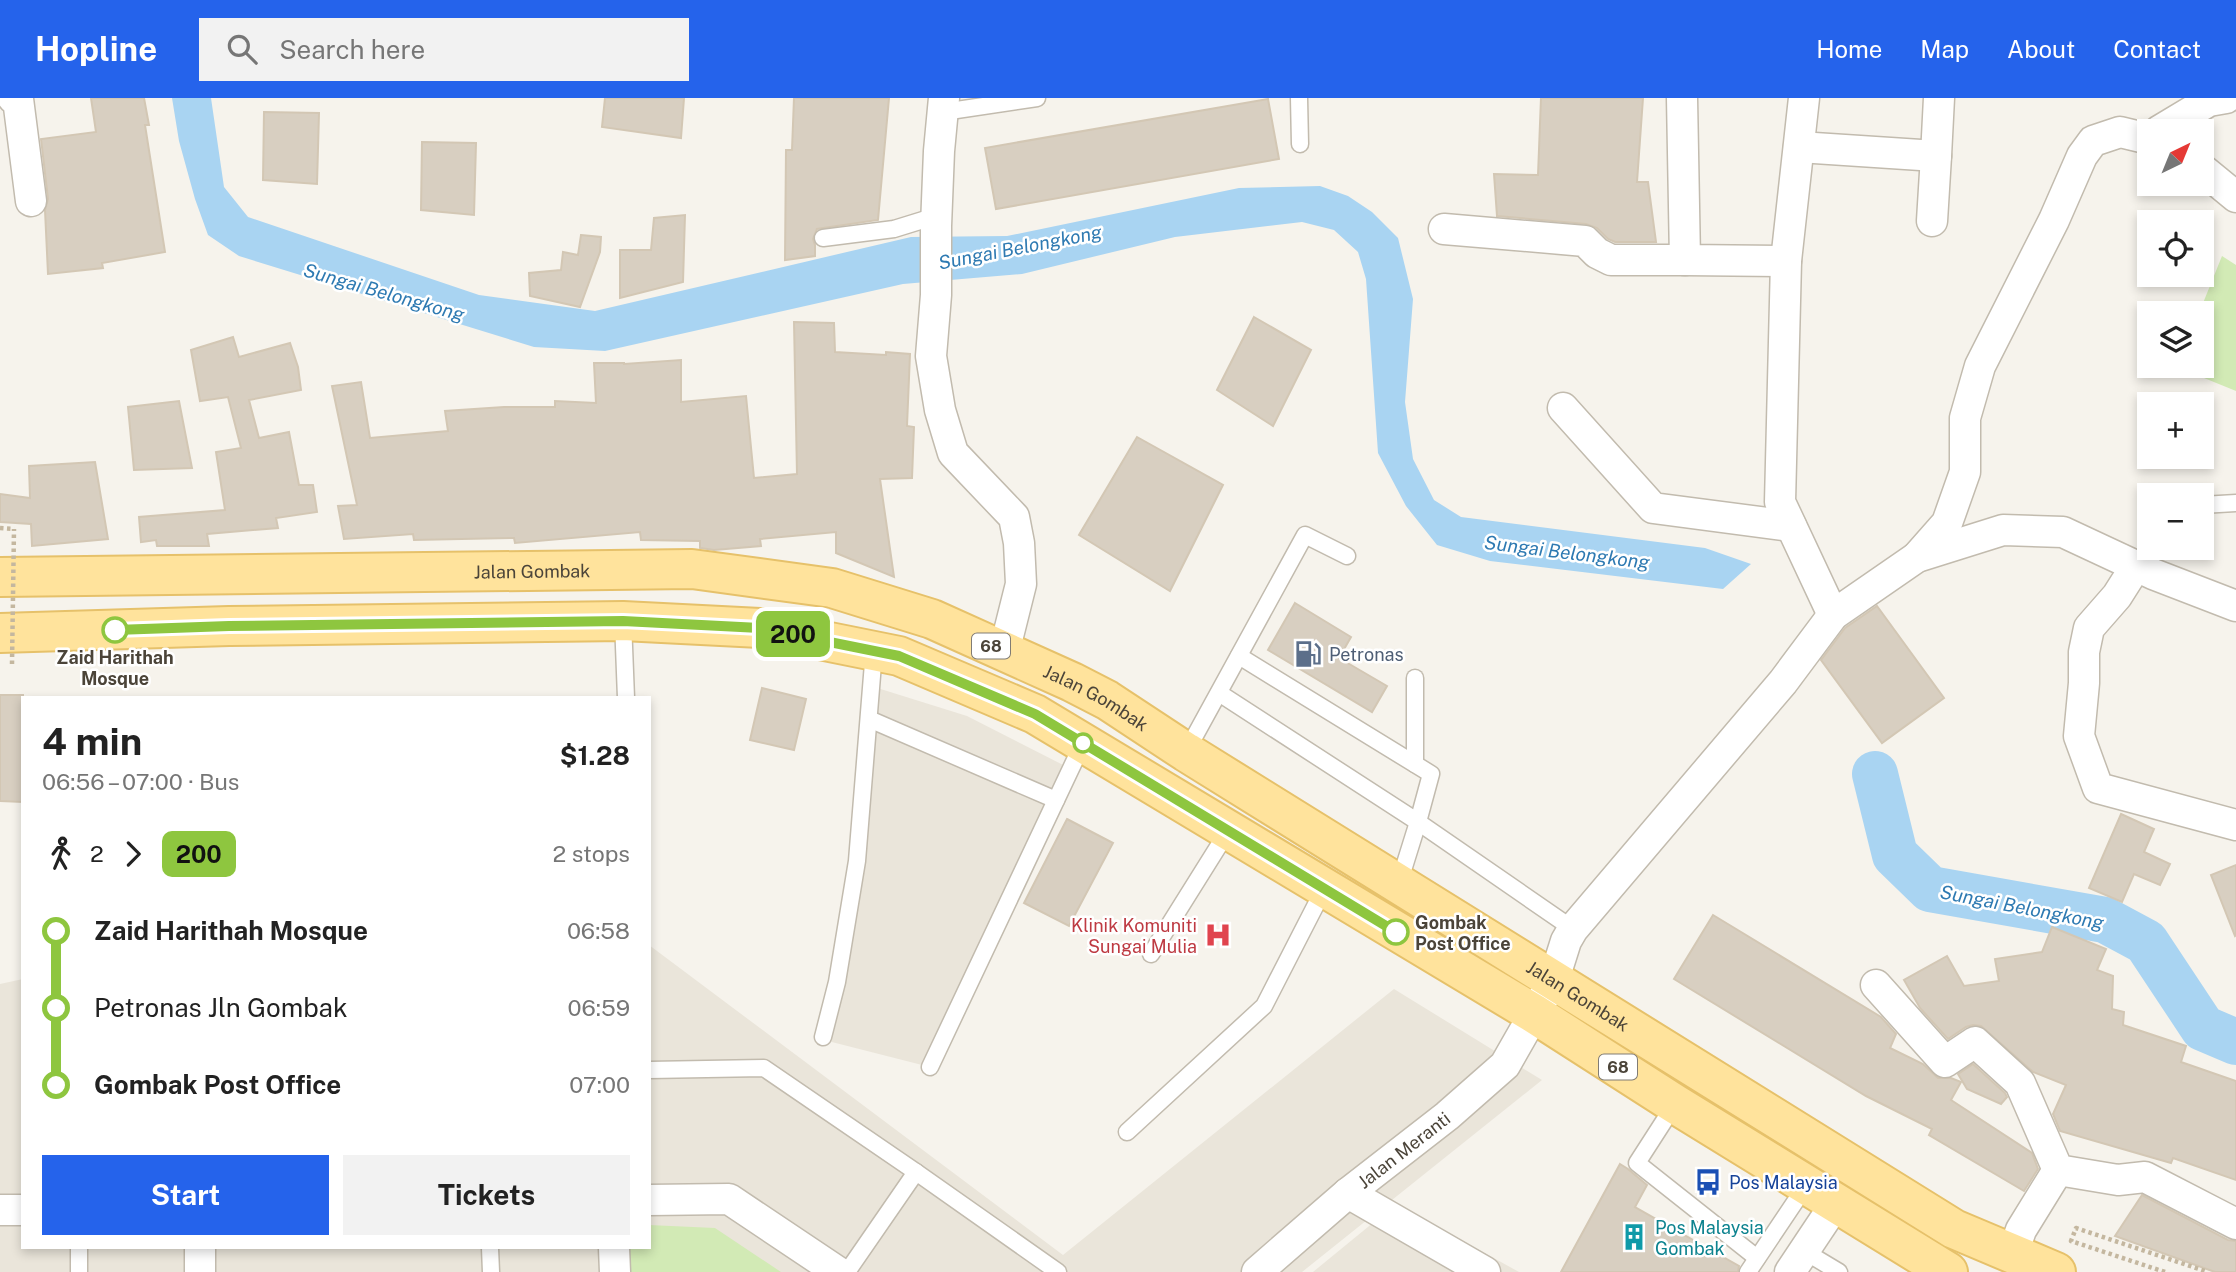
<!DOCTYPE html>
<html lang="en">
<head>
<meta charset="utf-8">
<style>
  :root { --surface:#fff; --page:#f2f2f2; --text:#222; --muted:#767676; --accent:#2563eb }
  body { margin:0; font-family:"Public Sans",sans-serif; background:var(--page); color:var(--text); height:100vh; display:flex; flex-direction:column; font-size:26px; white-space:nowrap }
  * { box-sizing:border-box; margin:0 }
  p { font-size:23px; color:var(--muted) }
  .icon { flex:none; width:38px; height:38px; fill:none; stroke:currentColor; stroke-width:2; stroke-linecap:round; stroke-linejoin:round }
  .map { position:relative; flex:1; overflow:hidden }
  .drawer { position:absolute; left:21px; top:598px; width:630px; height:553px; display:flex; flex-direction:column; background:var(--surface); border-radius:0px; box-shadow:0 4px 10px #0003 }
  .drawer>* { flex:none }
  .badge { padding:0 14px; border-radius:10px; font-size:24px; line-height:46px }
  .needle { width:46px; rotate:43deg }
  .controls { position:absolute; left:2137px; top:21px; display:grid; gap:14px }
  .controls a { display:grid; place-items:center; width:77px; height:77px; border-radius:0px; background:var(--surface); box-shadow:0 4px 10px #0003; font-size:35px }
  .map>.badge { position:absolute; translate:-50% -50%; box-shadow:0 0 0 4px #fff }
  .legs { display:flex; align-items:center; gap:10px; height:77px; padding:0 21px; font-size:23px }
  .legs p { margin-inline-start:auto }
  .head { display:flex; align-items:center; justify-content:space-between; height:119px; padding:0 21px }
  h1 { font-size:38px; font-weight:700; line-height:52px }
  .button { display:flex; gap:14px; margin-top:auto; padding:14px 21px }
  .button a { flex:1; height:80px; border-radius:0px; background:var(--accent); color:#fff; font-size:28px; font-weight:700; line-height:80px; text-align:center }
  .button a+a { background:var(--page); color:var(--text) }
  ul { padding:0 21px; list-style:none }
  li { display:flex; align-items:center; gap:24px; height:77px; font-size:26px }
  li i { display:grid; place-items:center; width:10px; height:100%; margin:0 9px; background:currentColor }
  li i::after { content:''; width:18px; height:18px; margin:-9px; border:5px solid; border-radius:50%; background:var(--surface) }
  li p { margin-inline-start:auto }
  li:first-child i { background:linear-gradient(#0000 50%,currentColor 0) }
  li:last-child i { background:linear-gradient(currentColor 50%,#0000 0) }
  header { display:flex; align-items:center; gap:42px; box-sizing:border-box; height:98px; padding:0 35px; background:var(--accent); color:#fff }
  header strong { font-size:33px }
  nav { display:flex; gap:38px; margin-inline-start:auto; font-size:24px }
  .search { width:490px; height:63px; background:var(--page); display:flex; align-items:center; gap:18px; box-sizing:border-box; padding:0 24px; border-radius:0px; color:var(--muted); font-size:26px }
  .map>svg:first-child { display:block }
</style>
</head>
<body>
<header>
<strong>Hopline</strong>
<div class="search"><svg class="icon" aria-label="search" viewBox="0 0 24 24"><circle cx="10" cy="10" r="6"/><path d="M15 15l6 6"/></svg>Search here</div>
<nav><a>Home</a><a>Map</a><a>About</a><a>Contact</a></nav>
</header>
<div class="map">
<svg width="2236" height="1174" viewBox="0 0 2236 1174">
  <rect width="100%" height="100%" fill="#f6f3ec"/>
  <g fill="#eae5da">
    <polygon points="871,588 967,618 1071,671 926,968 820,941 857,763"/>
    <polygon points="649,847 1063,1157 1394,891 1542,982 1302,1174 0,1174 0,886 23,881 23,1150 649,1150"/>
    <polygon points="1396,1106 1519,1174 1313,1174"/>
  </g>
  <g fill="#d2eab5">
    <polygon points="2222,158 2236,167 2236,293 2177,269 2202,268 2202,215 2199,215"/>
    <polygon points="649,1127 715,1130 781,1174 630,1174 629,1150 649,1150"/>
  </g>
  <polygon fill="#a9d4f2" points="172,0 211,0 224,89 248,119 479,197 595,213 911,139 1007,138 1239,90 1320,88 1348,98 1372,114 1398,140 1413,201 1405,304 1413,361 1434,402 1461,419 1705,450 1751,466 1723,491 1490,463 1437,447 1406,408 1378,355 1366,181 1358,154 1334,132 1302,124 1175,139 1022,176 903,186 605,253 534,249 239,158 208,137 195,101 179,43"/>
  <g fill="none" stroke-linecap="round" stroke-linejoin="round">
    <polyline stroke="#a9d4f2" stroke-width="46" points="1875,676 1895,757 1930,791 2105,822 2146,844 2203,930 2236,944"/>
  </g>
  <g fill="#d8cfc1" stroke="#d3c7b4" stroke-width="2">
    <polygon points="91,0 144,0 149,27 145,27 165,154 102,165 103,170 48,176 45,112 48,101 41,41 96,34"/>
    <polygon points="605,0 684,0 681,40 602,29"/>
    <polygon points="794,0 889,0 878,122 817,131 813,141 815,147 815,158 785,162 786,52 792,52"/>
    <polygon points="1541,0 1643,0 1637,84 1648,84 1656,144 1615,144 1608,141 1597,130 1586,126 1497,118 1494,76 1538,77"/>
    <polygon points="1268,1 1279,61 996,111 985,50"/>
    <polygon points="264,14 319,15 317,86 263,82"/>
    <polygon points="422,44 476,45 474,117 421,112"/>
    <polygon points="685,117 683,184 620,200 620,152 651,152 654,120"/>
    <polygon points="581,137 601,139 600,154 580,209 530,198 529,175 561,172 563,154 578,157"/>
    <polygon points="1254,219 1311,252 1273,328 1217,292"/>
    <polygon points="794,224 834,225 835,254 886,257 886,254 910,256 907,328 914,329 912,380 880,381 894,479 836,455 836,434 760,441 761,448 714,452 700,450 700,443 641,442 640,434 515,445 514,440 414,442 413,436 344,441 338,408 357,407 332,288 361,284 370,340 448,333 445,313 504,309 555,309 555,303 596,305 594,265 624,265 624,266 681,262 681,304 746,298 754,380 797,376"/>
    <polygon points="233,239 239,259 290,245 298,269 301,292 249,302 259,340 289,334 299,387 313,387 317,414 276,420 278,430 207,436 209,448 157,448 156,442 141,444 139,419 225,412 216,354 241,350 228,299 200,303 191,252"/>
    <polygon points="179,303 192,370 134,372 128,309"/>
    <polygon points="1137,339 1223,387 1170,493 1079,437"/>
    <polygon points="95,364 108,441 32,448 31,426 0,424 0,396 30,400 29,368"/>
    <polygon points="1295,505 1351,539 1339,560 1387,588 1372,614 1268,552"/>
    <polygon points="1877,508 1944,600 1882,645 1821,562 1845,530"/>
    <polygon points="762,590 806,601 794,652 750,642"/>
    <polygon points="0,597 23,597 23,704 0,703"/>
    <polygon points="2121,716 2154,731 2144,754 2170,766 2160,787 2134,776 2122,804 2089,790"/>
    <polygon points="1067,721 1113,745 1069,828 1024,805"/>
    <polygon points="2236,767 2236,837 2235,838 2211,777"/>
    <polygon points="1713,817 1881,919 1896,936 1890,950 1923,966 1938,980 1951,980 1961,984 1951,1002 2032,1055 2038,1071 2024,1093 1929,1037 1932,1031 1866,998 1674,881"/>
    <polygon points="2052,829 2106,851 2097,872 2113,878 2112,911 2124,914 2123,927 2186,948 2181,964 2236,983 2236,1082 2173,1060 2171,1065 2060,1033 2053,1016 2066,987 2033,974 1981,928 1973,927 1966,929 1948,941 1920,910 1904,882 1947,858 1964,888 1999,883 1995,861 2042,854"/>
    <polygon points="1973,966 2005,995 2007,999 2001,1006 1967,991 1958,976"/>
    <polygon points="1620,1066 1628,1071 1647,1087 1635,1109 1739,1168 1738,1174 1561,1174"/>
    <polygon points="2142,1097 2228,1142 2236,1143 2236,1174 2215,1174 2115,1138"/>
  </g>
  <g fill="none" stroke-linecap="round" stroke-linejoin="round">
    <defs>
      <g id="service">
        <polyline points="1299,0 1300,46"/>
        <polyline points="943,14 1037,0"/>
        <polyline points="823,140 894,131 936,118"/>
        <polyline points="2202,407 2236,405"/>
        <polyline points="2136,468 2154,450"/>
        <polyline points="623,523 626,600"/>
        <polyline points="1239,558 1431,676 1418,724 1573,831"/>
        <polyline points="1415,580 1415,666"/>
        <polyline points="1219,595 1418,724 1399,785"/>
        <polyline points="869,621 1056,702"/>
        <polyline points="1186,654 1305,437 1347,458"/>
        <polyline points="1151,856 1228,733"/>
        <polyline points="823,939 837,884 857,763 874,553"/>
        <polyline points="930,969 1083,645"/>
        <polyline points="649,972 764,970 916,1074 1058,1174"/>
        <polyline points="1675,1006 1637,1065 1757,1160"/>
        <polyline points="1127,1034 1264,908 1324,791"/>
        <polyline points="490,1150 491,1174"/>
        <polyline points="1804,1153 1839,1174"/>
        <polyline points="79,1174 79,1150"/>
        <polyline points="847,1174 916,1074"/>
        <polyline points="1748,1174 1807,1086"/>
      </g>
      <g id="minor">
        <polyline points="13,0 18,1 31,103"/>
        <polyline points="944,0 939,53 936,128 936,197 931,258 940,312 953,355 1014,419 1019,445 1021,486 1004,554"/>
        <polyline points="1682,0 1685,162 1786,163"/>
        <polyline points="1804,0 1786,163 1780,404 1833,517"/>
        <polyline points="2159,33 2209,3 2226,0"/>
        <polyline points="1799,49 1936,58 1939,0"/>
        <polyline points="2202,71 2236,99"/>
        <polyline points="1932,123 1936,58"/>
        <polyline points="1444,131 1585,143 1597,155 1611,162 1685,162"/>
        <polyline points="1563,310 1653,410 1791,428"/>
        <polyline points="1917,459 1947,425 1965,374 1965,320 1980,268 2054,122 2082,58 2093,43 2120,34 2149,41"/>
        <polyline points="2136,468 2117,498 2089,530 2084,554 2084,585 2079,638 2098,690 2236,727"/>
        <polyline points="1876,887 1945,964 1975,944 2020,985 2058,1072 2118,1082 2145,1079 2236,1126"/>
        <polyline points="1348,1095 1485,1174"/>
        <polyline points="649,1102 729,1101 838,1174"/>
        <polyline points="0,1112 23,1112"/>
        <polyline points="200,1150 200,1174"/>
        <polyline points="614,1150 615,1174"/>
        <polyline points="2013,1155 2021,1132 2058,1072"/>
        <path id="s1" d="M 1257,1174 L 1348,1095 L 1447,1018 L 1505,967 L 1554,881 L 1566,843 L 1573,831 L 1783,584 L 1833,517 L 1917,459 L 2003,432 L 2063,434 L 2153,476 L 2236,508"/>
        <polyline points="1790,1174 1836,1105"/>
      </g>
      <g id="primary">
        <path id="s2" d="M 0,479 L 692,471 L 832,490 L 932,521 L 1072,584 L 1107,602 L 1186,654 L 1954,1131 L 2056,1174"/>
        <polyline points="0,535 229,528 623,523 760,530 899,558 1035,616 1533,915 1675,1006 1948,1174"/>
      </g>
    </defs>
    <use href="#service" stroke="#c2bbae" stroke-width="19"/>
    <use href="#minor" stroke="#c2bbae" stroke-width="33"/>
    <use href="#primary" stroke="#e6c16a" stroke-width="42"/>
    <g stroke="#c4b79f" stroke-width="4.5" stroke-dasharray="3.5 3.5" stroke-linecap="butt">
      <polyline points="0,430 14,431"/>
      <polyline points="2165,1174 2071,1143 2076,1130 2208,1174"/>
    </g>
    <use href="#service" stroke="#fff" stroke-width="16"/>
    <use href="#minor" stroke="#fff" stroke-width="30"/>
    <use href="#primary" stroke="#ffe39c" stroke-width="38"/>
    <polyline stroke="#c4b79f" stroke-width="4.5" stroke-dasharray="3.5 3.5" stroke-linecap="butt" points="12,566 14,431"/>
  </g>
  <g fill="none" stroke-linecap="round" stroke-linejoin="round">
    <defs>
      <polyline id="line-1" points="115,532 229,528 623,523 760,530 899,558 1035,616 1396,834"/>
    </defs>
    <use href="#line-1" stroke="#fff" stroke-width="16"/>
    <use href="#line-1" stroke="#8ec63f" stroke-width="10"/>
  </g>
  <defs>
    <symbol id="fuel-bare" viewBox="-9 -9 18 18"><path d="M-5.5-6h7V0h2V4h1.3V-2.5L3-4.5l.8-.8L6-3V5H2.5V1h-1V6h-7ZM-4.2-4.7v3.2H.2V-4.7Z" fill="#5c6f8a" stroke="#fff" stroke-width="2.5" paint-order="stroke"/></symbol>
    <symbol id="hospital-bare" viewBox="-9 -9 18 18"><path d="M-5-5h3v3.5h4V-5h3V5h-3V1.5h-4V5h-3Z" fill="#e0444e" stroke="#fff" stroke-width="2.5" paint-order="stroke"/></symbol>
    <symbol id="bus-bare" viewBox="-9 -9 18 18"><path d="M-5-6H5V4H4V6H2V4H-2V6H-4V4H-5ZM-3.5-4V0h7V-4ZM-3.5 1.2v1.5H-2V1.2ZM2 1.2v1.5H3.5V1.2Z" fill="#1a4fb4" stroke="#fff" stroke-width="2.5" paint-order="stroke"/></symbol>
    <symbol id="building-bare" viewBox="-9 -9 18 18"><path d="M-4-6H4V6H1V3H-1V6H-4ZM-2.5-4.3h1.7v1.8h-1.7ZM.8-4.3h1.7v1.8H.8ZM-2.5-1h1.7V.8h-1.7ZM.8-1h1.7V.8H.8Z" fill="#0f9aa8" stroke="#fff" stroke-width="2.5" paint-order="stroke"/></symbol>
  </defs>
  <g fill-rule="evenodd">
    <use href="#fuel-bare" x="1289" y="537" width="38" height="38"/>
    <use href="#hospital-bare" x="1199" y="818" width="38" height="38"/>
    <use href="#bus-bare" x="1689" y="1065" width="38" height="38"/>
    <use href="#building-bare" x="1615" y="1120" width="38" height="38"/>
  </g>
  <g fill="#fff" stroke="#8ec63f" stroke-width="3.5">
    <circle cx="115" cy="532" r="12"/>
    <circle cx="1083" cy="645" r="9"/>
    <circle cx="1396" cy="834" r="12"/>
  </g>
  <g text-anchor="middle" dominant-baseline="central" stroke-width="5" stroke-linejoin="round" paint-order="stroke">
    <g fill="#fff" stroke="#817c74" stroke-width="2">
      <rect x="972" y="535.5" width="38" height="25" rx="5"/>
      <rect x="1599" y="956.5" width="38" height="25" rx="5"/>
    </g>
    <g font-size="16" font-weight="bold" fill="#4b4439">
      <text x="991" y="548">68</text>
      <text x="1618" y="969">68</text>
    </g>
    <g font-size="18" fill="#4b4439" stroke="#fff">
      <text stroke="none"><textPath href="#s2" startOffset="532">Jalan Gombak</textPath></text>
      <text stroke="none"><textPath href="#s2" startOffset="1120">Jalan Gombak</textPath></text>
      <text stroke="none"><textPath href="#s2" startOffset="1687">Jalan Gombak</textPath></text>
      <text stroke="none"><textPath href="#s1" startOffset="191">Jalan Meranti</textPath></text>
    </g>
    <g font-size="18" fill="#4e5e75" stroke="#fff" text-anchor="start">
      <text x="1329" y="556">Petronas</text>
    </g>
    <g font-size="18" font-weight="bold" fill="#4b4439" stroke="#fff">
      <text x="115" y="559">Zaid Harithah<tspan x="115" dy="21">Mosque</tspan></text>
      <text x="1415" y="824" text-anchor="start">Gombak<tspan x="1415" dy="21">Post Office</tspan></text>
    </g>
    <g font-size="18" fill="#be3a42" stroke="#fff" text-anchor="end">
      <text x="1197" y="827">Klinik Komuniti<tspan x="1197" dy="21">Sungai Mulia</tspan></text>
    </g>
    <g font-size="18" fill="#164399" stroke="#fff" text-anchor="start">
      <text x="1729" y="1084">Pos Malaysia</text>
    </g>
    <g font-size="18" fill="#0d838f" stroke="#fff" text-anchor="start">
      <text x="1655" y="1129">Pos Malaysia<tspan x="1655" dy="21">Gombak</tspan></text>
    </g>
    <g font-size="19" font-style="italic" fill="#2e7ab2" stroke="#fff">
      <text transform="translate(1020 149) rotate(-11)">Sungai Belongkong</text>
      <text transform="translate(384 194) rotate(16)">Sungai Belongkong</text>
      <text transform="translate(1567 454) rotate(7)">Sungai Belongkong</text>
      <text transform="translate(2022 809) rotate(11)">Sungai Belongkong</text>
    </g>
  </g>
</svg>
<div class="controls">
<a><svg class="needle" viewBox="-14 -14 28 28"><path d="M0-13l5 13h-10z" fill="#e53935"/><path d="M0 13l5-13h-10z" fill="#767676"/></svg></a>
<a><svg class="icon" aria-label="locate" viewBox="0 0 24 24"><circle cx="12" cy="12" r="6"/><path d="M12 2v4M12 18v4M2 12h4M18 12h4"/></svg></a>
<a><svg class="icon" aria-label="layers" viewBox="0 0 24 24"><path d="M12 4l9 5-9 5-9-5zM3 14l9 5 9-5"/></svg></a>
<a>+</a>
<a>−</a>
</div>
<b class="badge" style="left:793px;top:536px;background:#8ec63f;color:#111">200</b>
<section class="drawer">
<div class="head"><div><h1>4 min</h1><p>06:56 – 07:00 · Bus</p></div><b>$1.28</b></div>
<div class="legs"><svg class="icon" aria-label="walk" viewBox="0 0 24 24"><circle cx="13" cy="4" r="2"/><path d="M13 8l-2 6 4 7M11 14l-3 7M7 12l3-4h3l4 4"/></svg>2<svg class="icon" aria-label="forward" viewBox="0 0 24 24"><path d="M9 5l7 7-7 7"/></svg><b class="badge" style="background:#8ec63f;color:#111">200</b><p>2 stops</p></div>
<ul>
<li><i style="color:#8ec63f"></i><b>Zaid Harithah Mosque</b><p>06:58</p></li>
<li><i style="color:#8ec63f"></i><span>Petronas Jln Gombak</span><p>06:59</p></li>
<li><i style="color:#8ec63f"></i><b>Gombak Post Office</b><p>07:00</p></li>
</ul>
<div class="button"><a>Start</a><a>Tickets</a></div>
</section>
</div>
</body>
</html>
